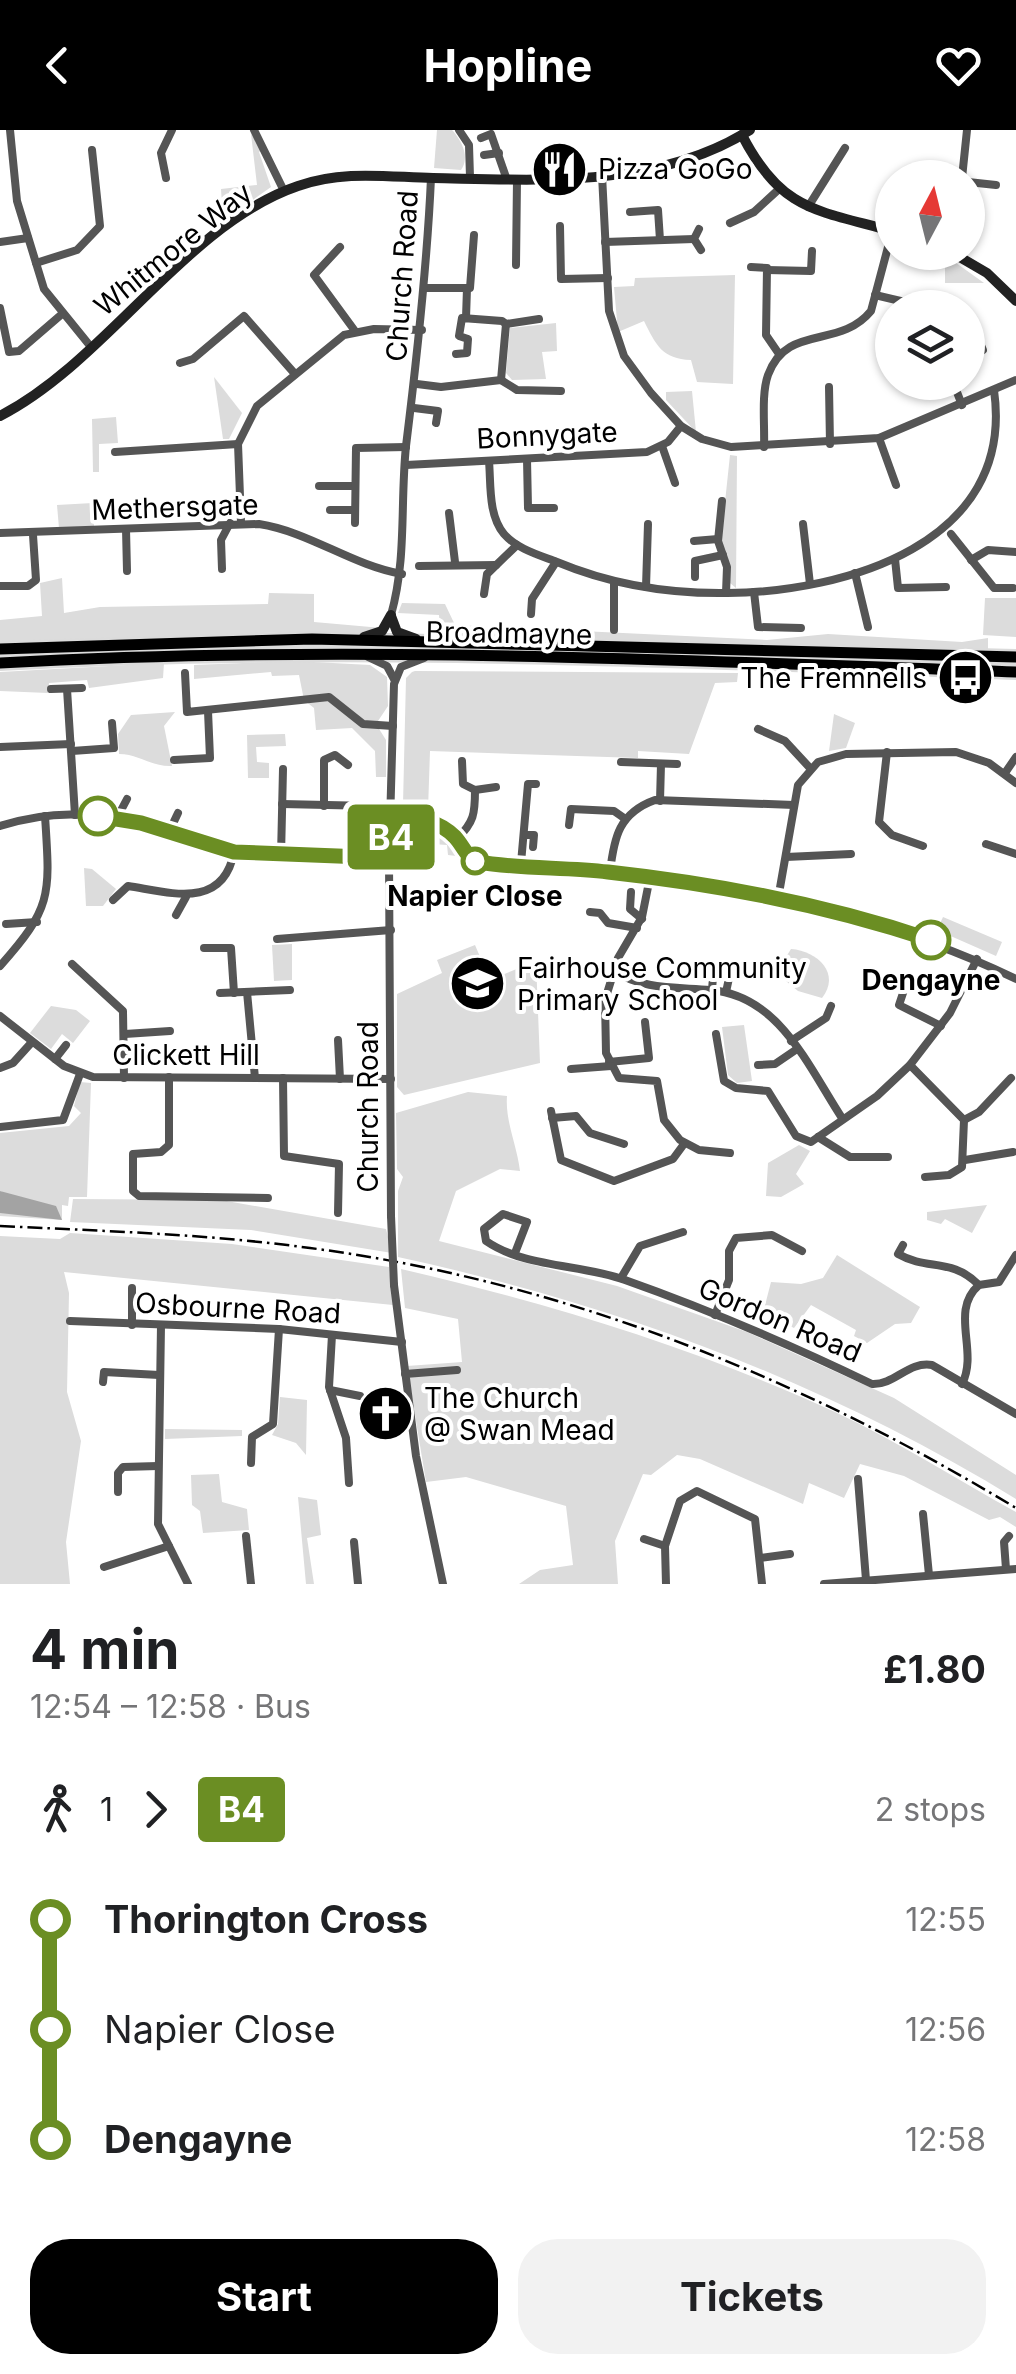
<!DOCTYPE html>
<html lang="en">
<head>
<meta charset="utf-8">
<style>
  :root { --surface:#fff; --page:#f2f2f2; --text:#202124; --muted:#757577; --accent:#000 }
  body { margin:0; font-family:Inter,sans-serif; background:var(--page); color:var(--text); height:100vh; display:flex; flex-direction:column; font-size:38px; white-space:nowrap }
  * { box-sizing:border-box; margin:0 }
  p { font-size:32px; color:var(--muted) }
  .icon { flex:none; width:55px; height:55px; fill:none; stroke:currentColor; stroke-width:2; stroke-linecap:round; stroke-linejoin:round }
  .map { position:relative; height:1454px; overflow:hidden }
  .panel { display:flex; flex-direction:column; background:var(--surface); flex:1 }
  .panel>* { flex:none }
  .badge { padding:0 20px; border-radius:8px; font-size:35px; line-height:65px }
  .needle { width:65px; rotate:7deg }
  .controls { position:absolute; left:875px; top:30px; display:grid; gap:20px }
  .controls a { display:grid; place-items:center; width:110px; height:110px; border-radius:50%; background:var(--surface); box-shadow:0 2px 8px #0004; font-size:50px }
  .map>.badge { position:absolute; translate:-50% -50%; box-shadow:0 0 0 5px #fff }
  .legs { display:flex; align-items:center; gap:15px; height:110px; padding:0 30px; font-size:32px }
  .legs p { margin-inline-start:auto }
  .headline { display:flex; align-items:center; justify-content:space-between; height:170px; padding:0 30px }
  h1 { font-size:55px; font-weight:700; line-height:75px }
  .cta { display:flex; gap:20px; margin-top:auto; padding:20px 30px }
  .cta a { flex:1; height:115px; border-radius:40px; background:var(--accent); color:#fff; font-size:40px; font-weight:700; line-height:115px; text-align:center }
  .cta a+a { background:var(--page); color:var(--text) }
  ul { padding:0 30px; list-style:none }
  li { display:flex; align-items:center; gap:35px; height:110px; font-size:38px }
  li i { display:grid; place-items:center; width:15px; height:100%; margin:0 12px; background:currentColor }
  li i::after { content:''; width:25px; height:25px; margin:-12px; border:8px solid; border-radius:50%; background:var(--surface) }
  li p { margin-inline-start:auto }
  li:first-child i { background:linear-gradient(#0000 50%,currentColor 0) }
  li:last-child i { background:linear-gradient(currentColor 50%,#0000 0) }
  header { display:flex; justify-content:space-between; align-items:center; height:130px; padding:0 30px; background:var(--accent); color:#fff; font-size:45px; font-weight:700 }
  .map>svg:first-child { display:block }
</style>
</head>
<body>
<header><svg class="icon" aria-label="back" viewBox="0 0 24 24"><path d="M15 5l-7 7 7 7"/></svg>Hopline<svg class="icon" aria-label="heart" viewBox="0 0 24 24"><path d="M12 20l-8-8c-3-5 5-10 8-4 3-6 11-1 8 4z"/></svg></header>
<div class="map">
<svg width="1016" height="1454" viewBox="0 0 1016 1454">
  <rect width="100%" height="100%" fill="#fff"/>
  <g fill="#dcdcdc">
    <path d="M 437,0 L 452,0 C 462,11 470,27 461,40 L 434,38 Z"/>
    <polygon points="251,4 263,20 259,22 271,57 223,91 221,59 257,55"/>
    <polygon points="945,125 984,153 945,153"/>
    <path d="M 735,145 L 733,254 L 697,252 L 691,230 C 662,229 656,215 644,191 L 618,202 L 614,157 L 634,156 L 635,148 Z"/>
    <polygon points="556,193 557,221 542,222 546,249 512,250 506,243 510,198"/>
    <polygon points="214,247 242,283 229,309 223,309"/>
    <polygon points="692,261 696,302 666,270 666,262"/>
    <polygon points="116,287 118,313 99,314 99,342 93,342 92,289"/>
    <polygon points="730,325 737,326 736,458 730,453 730,435 721,410"/>
    <polygon points="93,373 94,396 59,398 57,375"/>
    <polygon points="62,448 64,483 100,477 268,474 269,463 314,464 314,492 382,498 367,503 281,502 0,517 0,490 42,486 40,453"/>
    <polygon points="1016,450 1016,507 983,505 985,468 1016,468"/>
    <polygon points="402,473 445,474 455,495 767,510 828,504 962,512 988,508 988,519 621,513 606,509 451,505 440,501 439,485 398,483"/>
    <polygon points="295,531 370,535 387,547 388,576 376,594 386,610 386,647 376,647 375,621 352,598 316,600 314,578 304,570 299,545 272,546 271,542 194,549 194,535"/>
    <polygon points="164,533 163,548 89,558 87,550 49,553 48,563 0,561 0,542"/>
    <polygon points="412,542 415,541 738,543 737,552 715,553 689,624 638,621 638,628 430,621 428,680 403,674 406,548"/>
    <path d="M 175,582 L 164,596 L 172,636 C 151,637 139,624 119,624 L 118,604 L 131,585 Z"/>
    <polygon points="834,584 855,593 846,618 829,621"/>
    <polygon points="285,604 286,616 256,617 257,632 269,633 269,648 248,648 247,605"/>
    <polygon points="408,692 438,701 458,719 457,726 448,725 447,715 402,712 403,695"/>
    <polygon points="84,738 92,739 116,759 103,776 86,776"/>
    <polygon points="943,787 1002,812 996,826 937,800"/>
    <polygon points="292,814 292,850 274,851 272,815"/>
    <polygon points="475,815 490,850 536,831 540,933 404,965 397,957 397,864 442,843 437,830"/>
    <path d="M 791,819 C 818,821 841,844 822,868 L 798,861 L 780,846 L 779,838 Z"/>
    <polygon points="51,876 76,880 90,891 73,913 62,904 51,919 30,903"/>
    <polygon points="744,895 752,951 737,953 728,945 722,897"/>
    <polygon points="80,952 91,953 87,1067 69,1067 68,1076 62,1075 62,1090 0,1086 0,1065 12,1066 0,1061 0,1003 69,996 81,983 74,976"/>
    <path d="M 468,962 L 507,966 C 505,991 517,1015 520,1041 L 500,1039 L 456,1061 L 439,1111 L 617,1156 L 747,1202 L 894,1268 L 1016,1345 L 1016,1369 C 823,1251 619,1175 398,1127 L 398,1061 L 403,1047 L 397,1039 L 396,983 Z"/>
    <polygon points="799,1015 810,1021 796,1044 804,1054 781,1067 766,1066 768,1033"/>
    <polygon points="73,1069 221,1070 386,1099 392,1123 251,1100 70,1092"/>
    <polygon points="987,1075 972,1103 945,1089 941,1094 927,1090 927,1082"/>
    <polygon points="70,1103 232,1114 389,1137 393,1175 64,1142 69,1163 67,1262 81,1311 66,1412 70,1454 0,1454 0,1106 60,1109"/>
    <polygon points="837,1125 920,1177 911,1193 895,1194 867,1213 854,1206 856,1200 811,1175 794,1198 763,1183 771,1152 801,1154 823,1148"/>
    <path d="M 401,1139 C 552,1174 695,1218 835,1282 C 897,1311 956,1349 1016,1382 L 1016,1397 L 1000,1387 L 989,1390 L 904,1346 L 860,1334 L 844,1368 L 809,1353 L 803,1374 L 700,1329 L 677,1325 L 651,1345 L 643,1344 L 615,1411 L 618,1454 L 519,1454 L 540,1440 L 573,1435 L 566,1376 L 466,1347 L 426,1352 L 407,1236 L 462,1232 L 458,1189 L 405,1178 Z"/>
    <polygon points="280,1267 307,1270 306,1325 296,1313 272,1305 278,1294"/>
    <polygon points="165,1299 242,1300 242,1306 165,1309"/>
    <polygon points="219,1344 222,1372 247,1379 249,1400 203,1403 200,1381 192,1375 191,1345"/>
    <polygon points="298,1367 317,1370 321,1405 307,1408 314,1454 306,1454"/>
  </g>
  <polygon fill="#a3a3a3" points="0,1061 56,1076 62,1090 0,1083"/>
  <g fill="none" stroke-linecap="round" stroke-linejoin="round">
    <defs>
      <g id="primary">
        <polyline points="0,519 312,509 1016,527"/>
        <path d="M 0,533 C 338,514 678,530 1016,542"/>
      </g>
    </defs>
    <use href="#primary" stroke="#dbdbdb" stroke-width="16"/>
    <g stroke="#555" stroke-width="8">
      <polyline points="10,0 17,71 44,159 91,217"/>
      <polyline points="254,0 284,61"/>
      <polyline points="459,0 469,15 470,47"/>
      <polyline points="481,8 491,4 507,50"/>
      <polyline points="484,25 499,23"/>
      <polyline points="602,45 609,181 624,226 651,263 681,296 702,309 731,317 879,308 1016,250"/>
      <polyline points="907,45 930,48"/>
      <polyline points="166,48 161,23 172,0"/>
      <polyline points="962,48 967,0"/>
      <polyline points="968,52 996,55"/>
      <polyline points="808,77 845,18"/>
      <polyline points="630,82 658,80 660,110"/>
      <polyline points="730,93 754,82 778,60"/>
      <polyline points="560,96 561,149 608,148"/>
      <polyline points="699,99 694,109 701,120"/>
      <polyline points="0,112 28,108"/>
      <polyline points="605,112 694,109"/>
      <polyline points="340,117 314,145 355,201"/>
      <polyline points="36,133 77,120 100,96 92,20"/>
      <polyline points="516,135 517,50"/>
      <polyline points="751,137 767,138 766,205 779,224"/>
      <polyline points="767,140 811,141 812,121"/>
      <polyline points="425,158 470,158 474,105"/>
      <polyline points="875,165 926,177"/>
      <polyline points="0,178 9,222 19,221 62,184"/>
      <polyline points="466,188 467,158"/>
      <polyline points="506,194 539,189"/>
      <polyline points="456,224 467,223 468,209 459,206 462,188 502,191 506,194 501,250"/>
      <polyline points="968,231 983,220 972,194"/>
      <polyline points="180,233 193,229 244,186 295,244"/>
      <polyline points="501,250 517,260 561,261"/>
      <polyline points="953,252 962,275"/>
      <polyline points="417,254 441,257 501,250"/>
      <polyline points="829,257 830,314"/>
      <polyline points="414,278 438,281 436,293"/>
      <polyline points="879,308 896,355"/>
      <polyline points="662,316 675,353"/>
      <path d="M 764,317 C 765,295 761,265 768,245 C 787,193 839,220 871,181 L 892,102"/>
      <polyline points="115,322 238,314"/>
      <polyline points="527,329 528,378 554,378"/>
      <path d="M 489,331 C 491,354 488,385 504,404 C 517,419 539,425 557,432 C 612,455 669,464 728,463 C 842,462 1016,415 994,260"/>
      <polyline points="406,335 647,322 668,312 681,296"/>
      <polyline points="319,356 355,356"/>
      <polyline points="722,371 718,411 727,437 726,463"/>
      <polyline points="330,380 355,380"/>
      <polyline points="449,383 455,432"/>
      <polyline points="241,392 238,314 257,276 344,205 374,199 422,200"/>
      <polyline points="355,393 356,318 406,317"/>
      <polyline points="803,394 810,454"/>
      <polyline points="126,399 127,441"/>
      <path d="M 0,403 L 259,394 C 310,402 351,435 402,444"/>
      <polyline points="951,404 994,458 1013,458"/>
      <polyline points="694,411 718,409"/>
      <polyline points="895,429 898,458 946,457"/>
      <polyline points="971,430 988,420 1016,422"/>
      <polyline points="419,436 496,435"/>
      <polyline points="222,439 221,410 230,393"/>
      <polyline points="855,443 868,497"/>
      <polyline points="695,447 695,431 723,425"/>
      <polyline points="614,452 614,500"/>
      <polyline points="0,456 28,456 36,450 33,405"/>
      <polyline points="646,457 648,394"/>
      <polyline points="754,462 758,497 801,498"/>
      <polyline points="484,464 487,444 517,415"/>
      <polyline points="531,484 532,469 556,432"/>
      <path d="M 391,485 C 407,428 400,374 406,316 C 417,227 427,138 431,48"/>
      <polyline points="368,527 387,536 394,549"/>
      <polyline points="185,543 187,582 329,567 363,594 393,596"/>
      <polyline points="51,559 82,558"/>
      <polyline points="67,559 75,685"/>
      <polyline points="758,599 785,611 810,638"/>
      <polyline points="0,617 71,614"/>
      <polyline points="72,621 114,618 112,593"/>
      <polyline points="887,622 879,692 892,705 923,716"/>
      <polyline points="174,630 210,628 208,581"/>
      <polyline points="621,632 677,634"/>
      <polyline points="1005,643 1016,627"/>
      <path d="M 536,654 L 528,654 L 521,733 C 563,742 607,741 650,747 C 778,767 899,792 1016,849"/>
      <polyline points="475,660 496,657"/>
      <polyline points="660,671 661,634"/>
      <polyline points="282,674 372,676"/>
      <polyline points="324,676 324,630 335,625 348,635"/>
      <path d="M 392,685 C 427,689 449,695 469,727"/>
      <polyline points="117,688 127,669"/>
      <polyline points="569,695 571,679 614,681 624,688"/>
      <path d="M 0,696 C 99,665 144,704 234,722 C 284,732 339,727 389,728"/>
      <polyline points="169,702 178,683"/>
      <polyline points="526,705 534,705 533,717"/>
      <path d="M 457,709 C 474,692 475,684 475,660 L 463,654 L 462,631"/>
      <polyline points="986,714 1016,724"/>
      <polyline points="281,726 283,639"/>
      <polyline points="786,727 851,724"/>
      <path d="M 610,742 C 614,707 619,683 655,670 L 794,675"/>
      <polyline points="650,747 642,787 618,828 605,870 606,923 619,948 657,951 664,990 680,1010 699,1020 730,1023"/>
      <polyline points="631,762 630,779 642,789"/>
      <polyline points="778,769 798,655 818,632 846,624 956,622 989,633 1016,653"/>
      <path d="M 113,770 L 128,756 C 168,762 223,781 234,722"/>
      <polyline points="590,782 600,783 608,793 637,798"/>
      <polyline points="176,785 186,767"/>
      <polyline points="6,794 37,792"/>
      <polyline points="277,809 391,800"/>
      <polyline points="204,818 231,818 234,863"/>
      <polyline points="72,834 123,881 124,948"/>
      <path d="M 0,836 C 53,777 50,764 45,686"/>
      <path d="M 613,840 C 641,860 677,857 710,860 C 779,865 808,936 842,988"/>
      <polyline points="906,854 899,875 941,896"/>
      <polyline points="712,860 714,834"/>
      <polyline points="247,862 255,948"/>
      <polyline points="726,862 731,839"/>
      <polyline points="220,863 290,860"/>
      <polyline points="0,886 64,936 93,947 391,949"/>
      <polyline points="125,904 170,901"/>
      <polyline points="716,904 724,951 736,958 768,961 796,1006 811,1012 877,966 910,935 950,883 977,829"/>
      <polyline points="338,910 340,949"/>
      <polyline points="791,911 826,888 831,876"/>
      <polyline points="55,929 66,915"/>
      <polyline points="609,932 649,928 645,892"/>
      <polyline points="758,935 775,934 797,919"/>
      <polyline points="910,935 964,990 962,1037 949,1045 925,1047"/>
      <polyline points="0,938 13,933 32,912"/>
      <polyline points="571,939 611,936"/>
      <polyline points="169,947 169,1015 161,1022 133,1024 133,1061 139,1066 268,1068"/>
      <polyline points="283,948 284,1026 339,1034 338,1083"/>
      <polyline points="551,981 561,1030 614,1051 673,1029 684,1014"/>
      <polyline points="552,988 576,986 590,1003 624,1014"/>
      <polyline points="964,990 979,982 1011,948"/>
      <polyline points="0,997 63,990 80,944"/>
      <polyline points="818,1007 850,1027 888,1027"/>
      <polyline points="965,1030 1013,1022"/>
      <polyline points="391,1086 389,728 394,554 401,537 424,528"/>
      <path d="M 903,1115 L 898,1124 C 928,1141 951,1127 979,1155"/>
      <path d="M 515,1123 L 527,1092 L 503,1084 L 484,1099 L 486,1111 C 525,1138 581,1134 625,1150 C 710,1180 791,1215 872,1254 C 895,1255 908,1231 932,1235 L 1016,1284"/>
      <polyline points="621,1148 640,1116 683,1102"/>
      <polyline points="394,1155 416,1326 443,1454"/>
      <polyline points="132,1158 132,1195"/>
      <polyline points="715,1185 729,1150 729,1121 736,1108 772,1105 802,1121"/>
      <polyline points="70,1191 279,1199 402,1212"/>
      <polyline points="161,1195 158,1394 188,1454"/>
      <polyline points="332,1205 329,1257 346,1308 349,1353"/>
      <polyline points="405,1244 457,1240"/>
      <polyline points="103,1252 104,1242 159,1245"/>
      <path d="M 962,1254 C 979,1221 949,1181 979,1155 L 999,1152 L 1016,1125"/>
      <polyline points="330,1260 360,1266"/>
      <polyline points="251,1333 252,1307 273,1294 279,1199"/>
      <polyline points="858,1349 866,1450"/>
      <polyline points="118,1362 118,1343 123,1337 158,1336"/>
      <polyline points="923,1384 929,1445"/>
      <polyline points="246,1406 251,1454"/>
      <polyline points="644,1409 665,1416"/>
      <polyline points="354,1412 358,1454"/>
      <polyline points="760,1428 790,1424"/>
      <polyline points="104,1437 169,1416"/>
      <polyline points="1006,1439 1004,1412 1009,1406"/>
      <polyline points="666,1454 665,1416 680,1371 697,1361 755,1389 762,1454"/>
      <polyline points="824,1454 1016,1439"/>
    </g>
    <g stroke="#222" stroke-width="10">
      <path d="M 742,5 C 781,81 816,80 892,101"/>
      <polyline points="951,122 987,143 1016,171"/>
      <path d="M 0,286 C 107,231 186,94 298,56 C 343,40 387,47 433,48 C 538,50 657,59 750,0"/>
      <polyline points="391,486 397,502 416,509"/>
      <polyline points="364,507 382,501 391,485"/>
    </g>
    <use href="#primary" stroke="#000" stroke-width="11"/>
    <path stroke="#000" stroke-width="2.5" stroke-dasharray="15 5 2.5 5" stroke-linecap="butt" d="M 0,1096 C 103,1101 207,1104 310,1118 C 563,1151 799,1247 1016,1378"/>
    <polyline stroke="#555" stroke-width="8" points="391,1086 394,1155"/>
  </g>
  <g fill="none" stroke-linecap="round" stroke-linejoin="round">
    <defs>
      <path id="line-1" d="M 98,686 L 141,693 L 234,722 L 389,728 L 392,685 C 415,688 438,689 455,707 C 464,717 466,727 478,732 C 520,739 565,737 608,742 C 717,754 827,775 931,810"/>
    </defs>
    <use href="#line-1" stroke="#fff" stroke-width="22"/>
    <use href="#line-1" stroke="#6b8e23" stroke-width="15"/>
  </g>
  <defs>
    <symbol id="restaurant-disc" viewBox="-11 -11 22 22"><circle r="9.5" fill="#000" stroke="#fff"/><path d="M-5-6h1v4h1v-4h1v4h1v-4h1v5L-1.5 .5V6h-2V.5L-5-1ZM5-6V6H3V1.5H1.5Q1.5-4 5-6Z" fill="#fff"/></symbol>
    <symbol id="bus-disc" viewBox="-11 -11 22 22"><circle r="9.5" fill="#000" stroke="#fff"/><path d="M-5-6H5V4H4V6H2V4H-2V6H-4V4H-5ZM-3.5-4V0h7V-4ZM-3.5 1.2v1.5H-2V1.2ZM2 1.2v1.5H3.5V1.2Z" fill="#fff"/></symbol>
    <symbol id="school-disc" viewBox="-11 -11 22 22"><circle r="9.5" fill="#000" stroke="#fff"/><path d="M0-5L7-2L0 1L-7-2ZM-4 1L0 2.5L4 1V4Q0 6-4 4Z" fill="#fff"/></symbol>
    <symbol id="church-disc" viewBox="-11 -11 22 22"><circle r="9.5" fill="#000" stroke="#fff"/><path d="M-1.2-6h2.4v3.5h3.3v2.4h-3.3V6h-2.4V-.1h-3.3v-2.4h3.3Z" fill="#fff"/></symbol>
  </defs>
  <g fill-rule="evenodd">
    <use href="#restaurant-disc" x="528" y="8" width="63" height="63"/>
    <use href="#bus-disc" x="934" y="516" width="63" height="63"/>
    <use href="#school-disc" x="446" y="822" width="63" height="63"/>
    <use href="#church-disc" x="354" y="1252" width="63" height="63"/>
  </g>
  <g fill="#fff" stroke="#6b8e23" stroke-width="5">
    <circle cx="98" cy="686" r="18"/>
    <circle cx="475" cy="731" r="12"/>
    <circle cx="931" cy="810" r="18"/>
  </g>
  <g text-anchor="middle" dominant-baseline="central" stroke-width="8" stroke-linejoin="round" paint-order="stroke">
    <g font-size="28" fill="#000" stroke="#fff" text-anchor="start">
      <text x="598" y="39">Pizza GoGo</text>
      <text x="927" y="548" text-anchor="end">The Fremnells</text>
      <text x="517" y="838">Fairhouse Community<tspan x="517" dy="32">Primary School</tspan></text>
      <text x="424" y="1268">The Church<tspan x="424" dy="32">@ Swan Mead</tspan></text>
    </g>
    <g font-size="28" fill="#000" stroke="#fff">
      <text transform="translate(173 119) rotate(-39)">Whitmore Way</text>
      <text transform="translate(402 146) rotate(-86)">Church Road</text>
      <text transform="translate(547 305) rotate(-3)">Bonnygate</text>
      <text transform="translate(175 377) rotate(-2)">Methersgate</text>
      <text transform="translate(509 503) rotate(1)">Broadmayne</text>
      <text x="186" y="925">Clickett Hill</text>
      <text transform="translate(368 977) rotate(-90)">Church Road</text>
      <text transform="translate(238 1178) rotate(3)">Osbourne Road</text>
      <text transform="translate(780 1190) rotate(23)">Gordon Road</text>
    </g>
    <g font-size="28" font-weight="bold" fill="#000" stroke="#fff">
      <text x="475" y="766">Napier Close</text>
      <text x="931" y="850">Dengayne</text>
    </g>
  </g>
</svg>
<div class="controls">
<a><svg class="needle" viewBox="-14 -14 28 28"><path d="M0-13l5 13h-10z" fill="#e53935"/><path d="M0 13l5-13h-10z" fill="#757577"/></svg></a>
<a><svg class="icon" aria-label="layers" viewBox="0 0 24 24"><path d="M12 4l9 5-9 5-9-5zM3 14l9 5 9-5"/></svg></a>
</div>
<b class="badge" style="left:391px;top:707px;background:#6b8e23;color:#fff">B4</b>
</div>
<section class="panel">
<div class="headline"><div><h1>4 min</h1><p>12:54 – 12:58 · Bus</p></div><b>£1.80</b></div>
<div class="legs"><svg class="icon" aria-label="walk" viewBox="0 0 24 24"><circle cx="13" cy="4" r="2"/><path d="M13 8l-2 6 4 7M11 14l-3 7M7 12l3-4h3l4 4"/></svg>1<svg class="icon" aria-label="forward" viewBox="0 0 24 24"><path d="M9 5l7 7-7 7"/></svg><b class="badge" style="background:#6b8e23;color:#fff">B4</b><p>2 stops</p></div>
<ul>
<li><i style="color:#6b8e23"></i><b>Thorington Cross</b><p>12:55</p></li>
<li><i style="color:#6b8e23"></i><span>Napier Close</span><p>12:56</p></li>
<li><i style="color:#6b8e23"></i><b>Dengayne</b><p>12:58</p></li>
</ul>
<div class="cta"><a>Start</a><a>Tickets</a></div>
</section>
</body>
</html>
